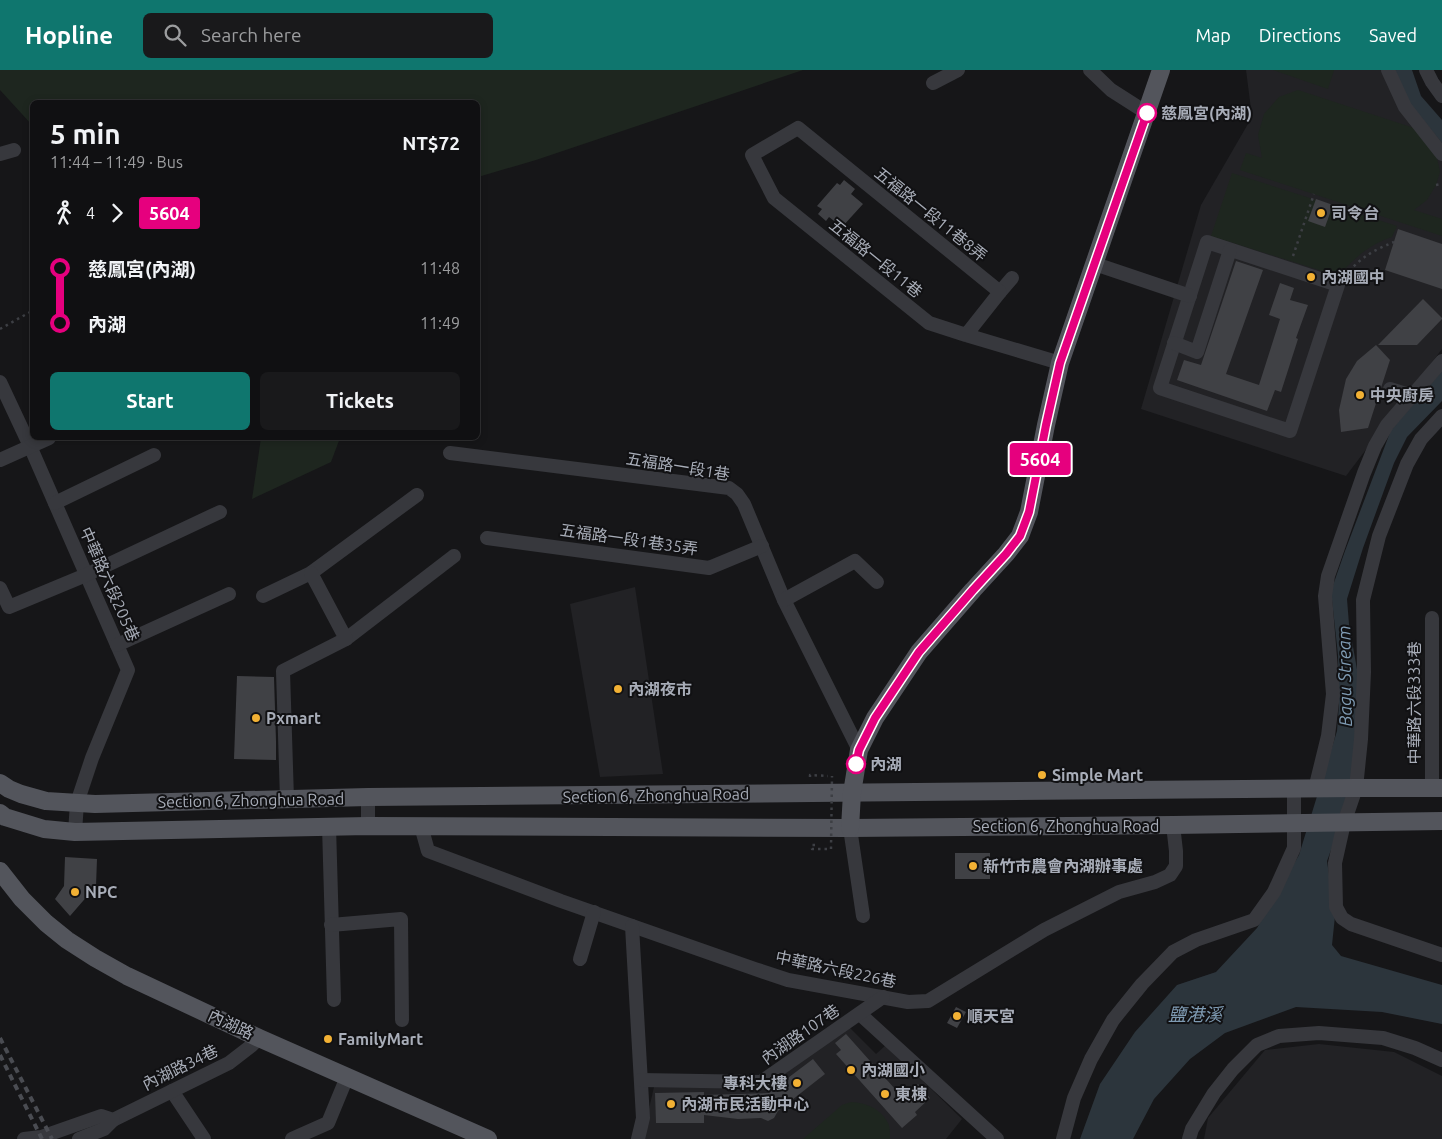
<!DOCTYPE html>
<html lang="en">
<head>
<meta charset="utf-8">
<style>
  :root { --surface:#101012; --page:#19191b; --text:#f1f3f6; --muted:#9c9d9f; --line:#303032; --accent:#0f766e }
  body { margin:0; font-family:Ubuntu,"Noto Sans TC",sans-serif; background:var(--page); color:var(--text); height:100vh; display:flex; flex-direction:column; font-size:19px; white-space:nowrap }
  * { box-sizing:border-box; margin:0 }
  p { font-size:16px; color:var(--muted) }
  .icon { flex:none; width:28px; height:28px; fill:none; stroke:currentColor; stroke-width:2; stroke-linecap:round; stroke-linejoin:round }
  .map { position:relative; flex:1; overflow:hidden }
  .details { position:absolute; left:30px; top:30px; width:450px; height:340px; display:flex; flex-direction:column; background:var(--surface); border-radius:8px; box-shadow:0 2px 8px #0003,0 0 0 1px var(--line) }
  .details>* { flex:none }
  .badge { padding:0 10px; border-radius:4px; font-size:18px; line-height:32px }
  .map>.badge { position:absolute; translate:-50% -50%; box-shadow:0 0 0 2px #fff }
  .legs { display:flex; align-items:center; gap:8px; height:55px; padding:0 20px; font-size:16px }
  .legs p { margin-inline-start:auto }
  .summary { display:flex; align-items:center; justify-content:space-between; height:85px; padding:0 20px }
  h1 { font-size:28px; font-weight:700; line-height:38px }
  .button { display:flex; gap:10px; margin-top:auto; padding:10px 20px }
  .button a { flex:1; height:58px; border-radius:8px; background:var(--accent); color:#fff; font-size:20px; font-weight:700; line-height:58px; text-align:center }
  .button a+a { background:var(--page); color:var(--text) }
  ul { padding:0 20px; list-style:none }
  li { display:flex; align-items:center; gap:18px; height:55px; font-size:19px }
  li i { display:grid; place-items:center; width:8px; height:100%; margin:0 6px; background:currentColor }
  li i::after { content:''; width:12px; height:12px; margin:-6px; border:4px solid; border-radius:50%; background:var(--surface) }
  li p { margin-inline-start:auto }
  li:first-child i { background:linear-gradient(#0000 50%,currentColor 0) }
  li:last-child i { background:linear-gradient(currentColor 50%,#0000 0) }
  header { display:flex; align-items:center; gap:30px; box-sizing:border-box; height:70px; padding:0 25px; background:var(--accent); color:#fff }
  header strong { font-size:24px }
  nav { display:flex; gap:28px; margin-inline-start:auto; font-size:18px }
  .search { width:350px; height:45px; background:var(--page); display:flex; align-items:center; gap:12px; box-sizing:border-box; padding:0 18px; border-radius:8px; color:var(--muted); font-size:19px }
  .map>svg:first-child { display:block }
</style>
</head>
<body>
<header>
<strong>Hopline</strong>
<div class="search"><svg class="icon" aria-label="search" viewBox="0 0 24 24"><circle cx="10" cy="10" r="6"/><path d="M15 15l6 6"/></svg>Search here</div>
<nav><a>Map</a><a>Directions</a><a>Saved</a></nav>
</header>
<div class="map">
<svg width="1442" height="1069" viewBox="0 0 1442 1069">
  <rect width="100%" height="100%" fill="#161618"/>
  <g fill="#222225">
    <polygon points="1246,0 1386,0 1442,89 1442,279 1346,406 1141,339 1201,135 1252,47"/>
    <polygon points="635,517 663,704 600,707 570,534"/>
    <polygon points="849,957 876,984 886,975 962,1049 946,1069 642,1069 654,1017 768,1015"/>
    <polygon points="1319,974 1394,982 1442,1006 1442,1069 1204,1069 1208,1048 1265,980"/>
  </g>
  <g fill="#1e261f">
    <polygon points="0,0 803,0 536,90 478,107 478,32 32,32 32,55 0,20"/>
    <polygon points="1273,0 1334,0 1328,19"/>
    <polygon points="1298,20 1417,59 1437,88 1440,102 1436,115 1427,130 1414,140 1442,149 1442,166 1240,100 1246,83 1262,88 1258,65 1264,44 1279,27"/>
    <path d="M 1232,103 L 1397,156 L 1392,167 C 1368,175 1355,188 1338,206 L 1211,166 Z"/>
    <polygon points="261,368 340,368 331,392 252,429"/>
    <path d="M 851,1032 C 866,1033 880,1038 888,1053 C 890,1057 890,1064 890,1069 L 803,1069 L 842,1035 Z"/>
  </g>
  <g fill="#2c353c">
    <polygon points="1395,0 1412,0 1421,26 1442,50 1442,73 1407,30"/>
    <polygon points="1442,301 1442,331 1407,367 1394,393 1363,478 1347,529 1349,554 1358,605 1356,712 1327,791 1335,846 1332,875 1341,886 1442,915 1442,954 1382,942 1296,937 1225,963 1190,989 1154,1029 1133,1069 1080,1069 1100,1014 1135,962 1177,915 1216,902 1257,858 1299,785 1337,661 1339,635 1338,585 1331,521 1345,481 1391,360"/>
  </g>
  <g fill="#404145">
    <polygon points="844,110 855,119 851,124 863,134 842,157 829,147 826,151 818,144 822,139 817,136 837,113 840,115"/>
    <polygon points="1316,129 1333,135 1325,157 1308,151"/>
    <polygon points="1398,159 1442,174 1442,219 1385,200"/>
    <polygon points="1236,191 1263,200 1226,304 1259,315 1280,249 1269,245 1280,213 1294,218 1290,230 1308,235 1296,268 1298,269 1281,322 1275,320 1267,341 1177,310 1184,290 1201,295"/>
    <polygon points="1423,229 1442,248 1442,249 1417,275 1378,275"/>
    <polygon points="1376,275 1390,290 1368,358 1341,362 1339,340 1346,309 1357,291"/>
    <polygon points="237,606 274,607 276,672 276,690 234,689"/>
    <rect x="955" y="783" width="35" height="26"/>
    <polygon points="65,787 97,789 96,816 70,846 55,829 64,816"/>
    <polygon points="956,937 966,942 957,958 947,953"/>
    <polygon points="846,964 903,1028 918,1014 930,1028 915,1042 917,1045 902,1058 836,984 841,980 835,973"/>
    <polygon points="813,989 825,1004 778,1041 774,1048 768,1051 761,1048 738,1049 704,1045 704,1053 656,1053 655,1023 704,1022 704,1025 768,1023"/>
  </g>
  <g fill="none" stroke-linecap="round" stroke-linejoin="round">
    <g stroke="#3d3f44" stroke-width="2.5" stroke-dasharray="2.5 4" stroke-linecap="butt">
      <polyline points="1436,115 1442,114"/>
      <polyline points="1293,186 1314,124"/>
      <path d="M 1345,206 C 1361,187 1372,181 1394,172"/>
      <polyline points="0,259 32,241"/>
      <polyline points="810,707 810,705 828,706"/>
      <polyline points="815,775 812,775 812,779 831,779"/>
    </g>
    <g stroke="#37383d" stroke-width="14">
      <polyline points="1090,0 1111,20 1147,43"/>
      <polyline points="1388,0 1405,37 1442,84"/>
      <polyline points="1426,0 1432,12 1442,26"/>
      <polyline points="933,13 958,0"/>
      <polyline points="0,84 14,80"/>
      <polygon points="1207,172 1338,215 1290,361 1160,318"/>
      <polyline points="1095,194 1190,226"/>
      <polyline points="1000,222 1012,208"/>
      <polyline points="966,265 1000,222 798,58 752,85 774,128 929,253 966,265 1060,293"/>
      <polyline points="1174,273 1197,282 1230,180"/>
      <polyline points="0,312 30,376 128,600 92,688 77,733 75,762"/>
      <polyline points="1390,319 1412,326"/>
      <polyline points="1442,346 1421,369 1407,394 1379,466 1363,530 1364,602 1361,669 1356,718 1344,753 1335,793 1336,837 1342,848 1351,854 1442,885"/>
      <polyline points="450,383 729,418 737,424 744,434 784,530 859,680"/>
      <polyline points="0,390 49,368"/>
      <polyline points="55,433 154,385"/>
      <polyline points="487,468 709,498 762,476"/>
      <polyline points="0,518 9,537 86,505 220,442"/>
      <polyline points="263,526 311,503 417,425"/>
      <polyline points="784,530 855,491 877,512"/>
      <polyline points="1432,548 1432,718"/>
      <polyline points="346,569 454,486"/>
      <polyline points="117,575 229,524"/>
      <polyline points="1315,719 1328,666 1333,624 1325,526 1328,506 1364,403 1375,376 1387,355 1442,291"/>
      <polyline points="287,729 283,601 346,569 311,503"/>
      <polyline points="329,756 334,930"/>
      <polyline points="368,756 368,727"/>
      <polyline points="421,756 428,781 561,831 755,899 788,910 908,932 928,931 1044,860 1119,822 1155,812 1170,805 1176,796 1176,781 1173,755"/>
      <polyline points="850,758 863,846"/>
      <polyline points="331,855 401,849 402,950"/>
      <polyline points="632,856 643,1048 638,1069"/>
      <polyline points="580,889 594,842"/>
      <polyline points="860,944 997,1069"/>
      <polyline points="641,1010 761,1012 883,927"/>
      <polyline points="172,1021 204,1069"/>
      <polyline points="24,1069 41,1067 101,1046 113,1050 229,993 251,976 259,968"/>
      <polyline points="79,1069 104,1059 113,1050"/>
      <polyline points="292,1069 328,1053 347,1007"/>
      <polyline points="1063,1069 1074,1028 1091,989 1113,950 1142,914 1173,882 1196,870 1254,850 1274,822 1294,778 1294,719"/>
      <polyline points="1189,1069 1192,1059 1214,1023 1233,999 1257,975 1279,966 1319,963 1383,968 1415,978 1442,990"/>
    </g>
    <g stroke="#53555c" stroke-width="18">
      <polyline points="0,713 9,719 21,724 46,731 95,734 368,727 1356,718 1442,718"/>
      <polyline points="0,743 5,747 44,759 75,762 368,756 850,758 1173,755 1442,751"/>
      <polyline points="850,758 852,723 859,680 875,648 919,582 973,520 1006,484 1020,466 1029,442 1046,355 1060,293 1161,0"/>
      <polyline points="0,801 22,829 46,853 67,870 95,888 127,906 259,968 488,1069"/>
    </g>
    <g stroke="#4a4c52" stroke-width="4" stroke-dasharray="6 5" stroke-linecap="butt">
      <polyline points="0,968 52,1069"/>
      <polyline points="0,985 42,1069"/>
    </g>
    <polyline stroke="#3d3f44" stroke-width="2.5" stroke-dasharray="2.5 4" stroke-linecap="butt" points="831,779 832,706"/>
  </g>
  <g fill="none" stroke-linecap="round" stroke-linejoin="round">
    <defs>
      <polyline id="line-1" points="856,694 859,680 875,648 919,582 973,520 1006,484 1020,466 1029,442 1046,355 1060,293 1147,43"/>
    </defs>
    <use href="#line-1" stroke="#fff" stroke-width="11"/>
    <use href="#line-1" stroke="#e6007e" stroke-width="8"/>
  </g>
  <g fill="#fff" stroke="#e6007e" stroke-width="2.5">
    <circle cx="1147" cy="43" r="9"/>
    <circle cx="856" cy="694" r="9"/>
  </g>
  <g fill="#f2b134" stroke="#111113" stroke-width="2">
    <circle cx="1321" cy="143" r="5"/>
    <circle cx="1311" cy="207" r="5"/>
    <circle cx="1360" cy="325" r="5"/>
    <circle cx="618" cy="619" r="5"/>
    <circle cx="256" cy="648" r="5"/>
    <circle cx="1042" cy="705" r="5"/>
    <circle cx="973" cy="796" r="5"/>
    <circle cx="75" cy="822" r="5"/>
    <circle cx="957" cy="946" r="5"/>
    <circle cx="328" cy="969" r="5"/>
    <circle cx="851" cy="1000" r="5"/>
    <circle cx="797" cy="1013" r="5"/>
    <circle cx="885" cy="1024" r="5"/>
    <circle cx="671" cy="1034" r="5"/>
  </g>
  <g text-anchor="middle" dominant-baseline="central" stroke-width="4" stroke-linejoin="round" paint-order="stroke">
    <g font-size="16" font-weight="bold" fill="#a8adb8" stroke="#111113" text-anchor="start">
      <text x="1161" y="43">慈鳳宮(內湖)</text>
      <text x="870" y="694">內湖</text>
    </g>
    <g font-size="16" font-weight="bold" fill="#a8adb8" stroke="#111113" text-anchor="start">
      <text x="1331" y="143">司令台</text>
      <text x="1321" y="207">內湖國中</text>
      <text x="1370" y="325">中央廚房</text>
      <text x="628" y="619">內湖夜市</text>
      <text x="266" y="648">Pxmart</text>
      <text x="1052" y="705">Simple Mart</text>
      <text x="983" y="796">新竹市農會內湖辦事處</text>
      <text x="85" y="822">NPC</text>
      <text x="967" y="946">順天宮</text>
      <text x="338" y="969">FamilyMart</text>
      <text x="861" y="1000">內湖國小</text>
      <text x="787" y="1013" text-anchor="end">專科大樓</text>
      <text x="895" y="1024">東棟</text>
      <text x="681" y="1034">內湖市民活動中心</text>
    </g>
    <g font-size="16" fill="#a8adb8" stroke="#111113">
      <text transform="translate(931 144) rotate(39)">五福路一段11巷8弄</text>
      <text transform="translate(876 188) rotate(39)">五福路一段11巷</text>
      <text transform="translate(678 396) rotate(9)">五福路一段1巷</text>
      <text transform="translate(629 469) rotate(8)">五福路一段1巷35弄</text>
      <text transform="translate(110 514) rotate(66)">中華路六段205巷</text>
      <text transform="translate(1414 633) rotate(-90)">中華路六段333巷</text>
      <text transform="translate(656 725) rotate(-1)">Section 6, Zhonghua Road</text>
      <text transform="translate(251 730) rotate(-1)">Section 6, Zhonghua Road</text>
      <text x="1066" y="756">Section 6, Zhonghua Road</text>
      <text transform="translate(836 899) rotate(12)">中華路六段226巷</text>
      <text transform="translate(231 954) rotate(25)">內湖路</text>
      <text transform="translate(800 964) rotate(-35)">內湖路107巷</text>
      <text transform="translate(180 997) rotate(-26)">內湖路34巷</text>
    </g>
    <g font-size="18" font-style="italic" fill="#7f9bb3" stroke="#111113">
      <text transform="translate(1344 606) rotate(-91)">Bagu Stream</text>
      <text x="1195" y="944">鹽港溪</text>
    </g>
  </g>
</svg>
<b class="badge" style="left:1040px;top:389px;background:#e6007e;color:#fff">5604</b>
<section class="details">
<div class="summary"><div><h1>5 min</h1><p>11:44 – 11:49 · Bus</p></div><b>NT$72</b></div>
<div class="legs"><svg class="icon" aria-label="walk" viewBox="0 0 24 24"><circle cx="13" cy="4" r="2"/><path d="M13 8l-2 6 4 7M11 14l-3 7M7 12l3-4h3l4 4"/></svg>4<svg class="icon" aria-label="forward" viewBox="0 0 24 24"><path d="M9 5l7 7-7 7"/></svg><b class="badge" style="background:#e6007e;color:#fff">5604</b></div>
<ul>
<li><i style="color:#e6007e"></i><b>慈鳳宮(內湖)</b><p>11:48</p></li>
<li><i style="color:#e6007e"></i><b>內湖</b><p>11:49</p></li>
</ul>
<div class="button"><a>Start</a><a>Tickets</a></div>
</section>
</div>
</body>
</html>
